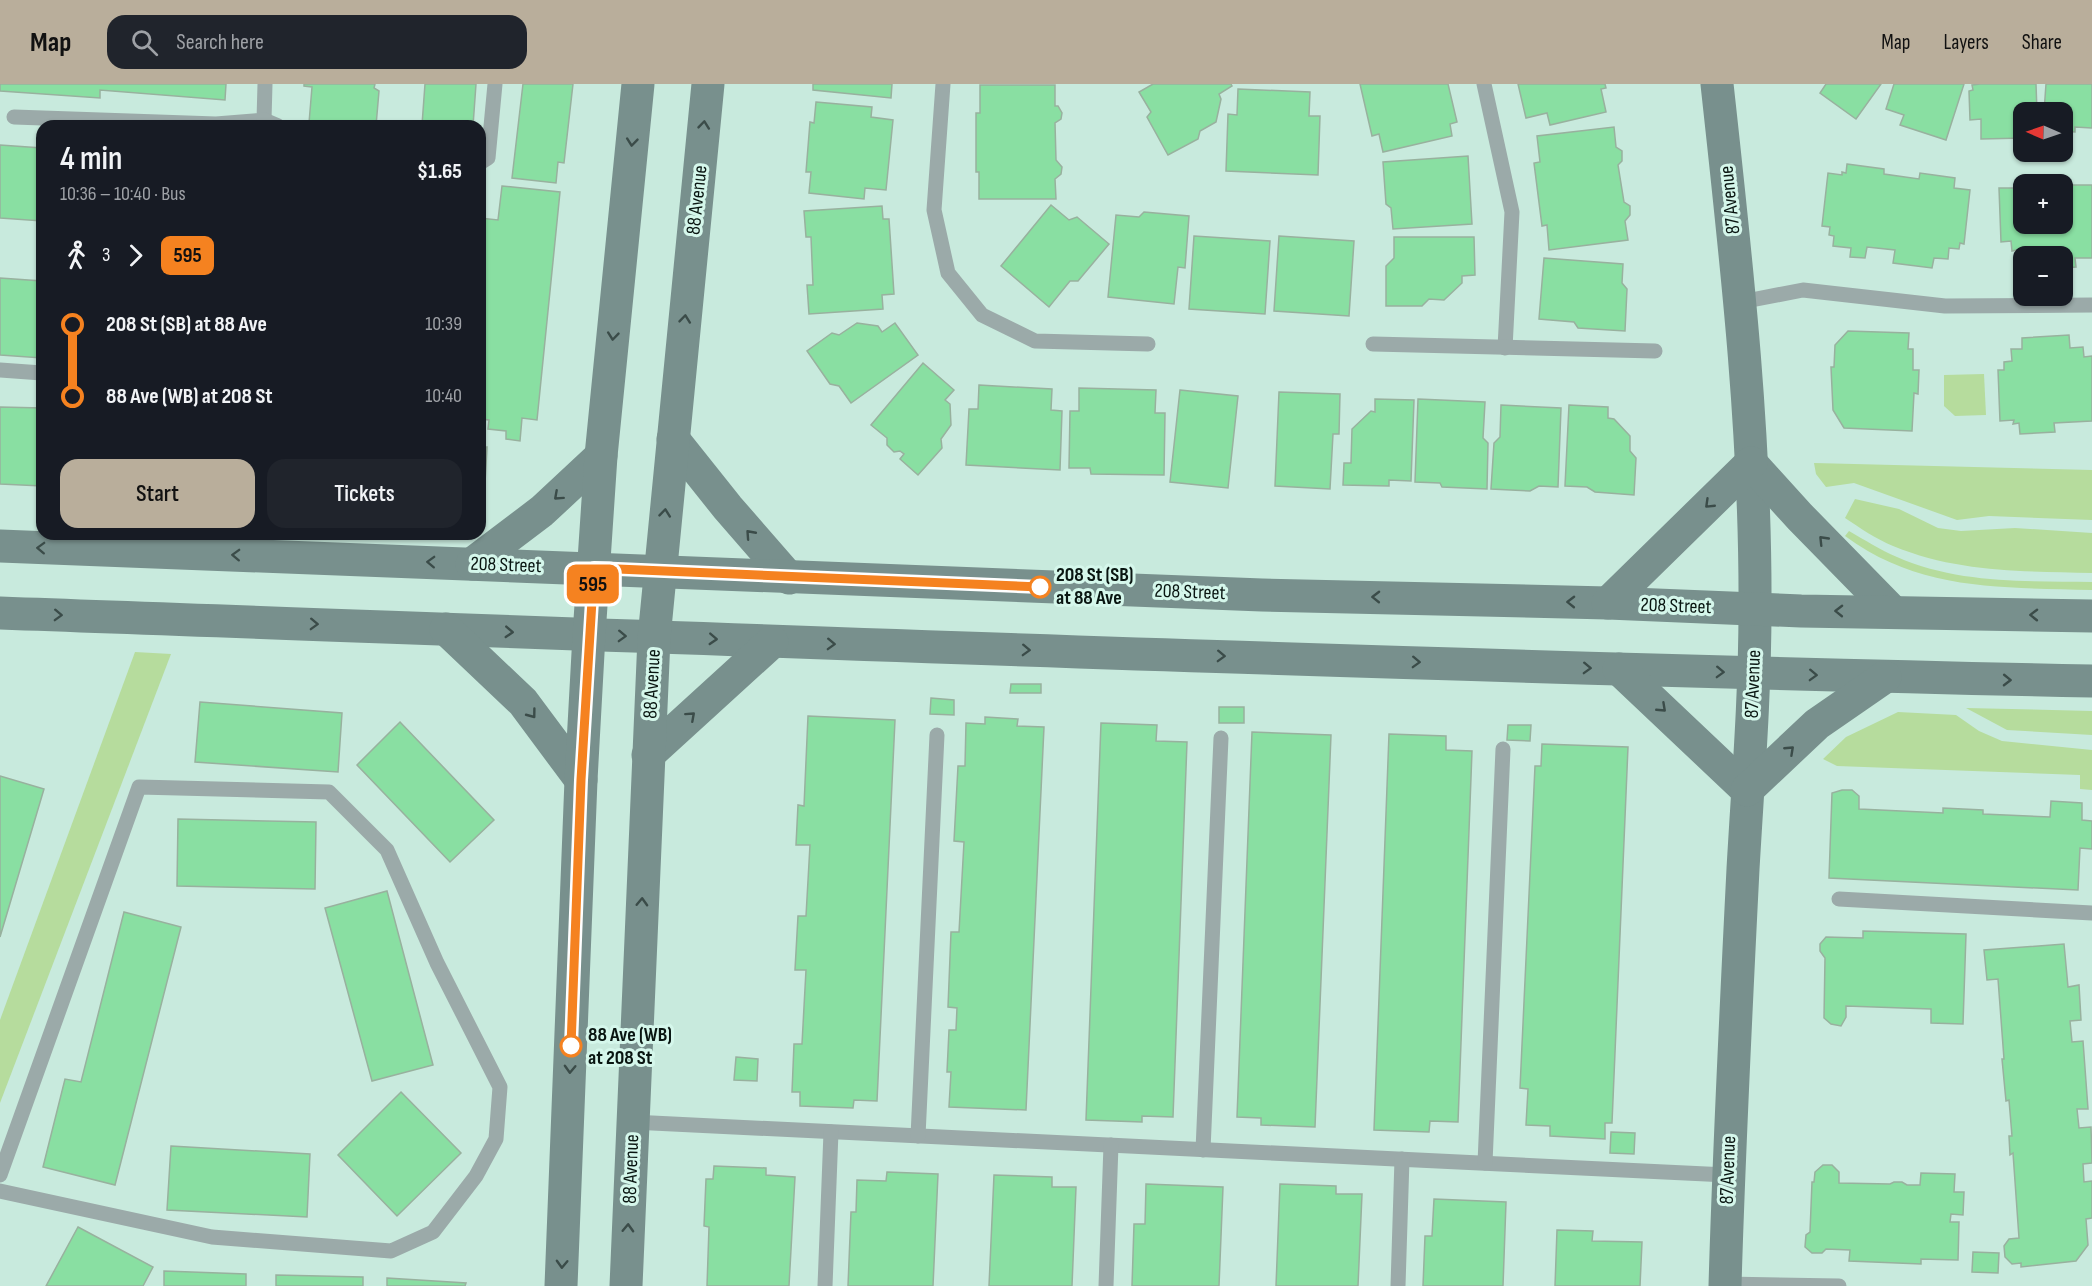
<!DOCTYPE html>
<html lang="en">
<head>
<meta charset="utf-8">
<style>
  :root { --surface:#171b24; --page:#20242c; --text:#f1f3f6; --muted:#9ea1a6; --accent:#b9ae9b }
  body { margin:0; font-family:"Sofia Sans Condensed",sans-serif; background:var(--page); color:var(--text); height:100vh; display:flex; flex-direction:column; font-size:22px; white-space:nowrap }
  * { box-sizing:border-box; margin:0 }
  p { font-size:20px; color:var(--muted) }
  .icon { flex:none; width:33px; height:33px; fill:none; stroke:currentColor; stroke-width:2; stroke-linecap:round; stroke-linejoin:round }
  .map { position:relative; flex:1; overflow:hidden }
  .drawer { position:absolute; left:36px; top:36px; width:450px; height:420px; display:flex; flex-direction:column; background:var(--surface); border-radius:18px; box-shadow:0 2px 4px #0004 }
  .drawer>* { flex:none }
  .badge { padding:0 12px; border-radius:9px; font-size:21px; line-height:39px }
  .needle { width:39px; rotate:272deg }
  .controls { position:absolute; left:2013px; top:18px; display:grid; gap:12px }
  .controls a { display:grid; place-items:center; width:60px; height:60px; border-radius:12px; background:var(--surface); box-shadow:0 2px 4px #0004; font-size:30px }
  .map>.badge { position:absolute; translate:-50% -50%; box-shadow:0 0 0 3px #fff }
  .legs { display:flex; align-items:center; gap:9px; height:66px; padding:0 24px; font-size:20px }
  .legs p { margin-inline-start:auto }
  .head { display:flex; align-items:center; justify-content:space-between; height:102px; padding:0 24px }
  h1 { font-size:33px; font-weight:600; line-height:45px }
  .primary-button { display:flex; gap:12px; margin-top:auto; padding:12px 24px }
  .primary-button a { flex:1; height:69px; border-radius:18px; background:var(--accent); color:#111; font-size:24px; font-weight:600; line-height:69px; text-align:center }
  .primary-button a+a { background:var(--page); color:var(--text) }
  ul { padding:0 24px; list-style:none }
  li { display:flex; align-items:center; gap:21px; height:72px; font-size:22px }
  li i { display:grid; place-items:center; width:9px; height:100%; margin:0 8px; background:currentColor }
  li i::after { content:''; width:15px; height:15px; margin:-8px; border:4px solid; border-radius:50%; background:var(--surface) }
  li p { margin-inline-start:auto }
  li:first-child i { background:linear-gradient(#0000 50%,currentColor 0) }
  li:last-child i { background:linear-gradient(currentColor 50%,#0000 0) }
  header { display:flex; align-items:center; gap:36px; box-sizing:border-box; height:84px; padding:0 30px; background:var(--accent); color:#111 }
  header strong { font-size:28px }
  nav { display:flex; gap:33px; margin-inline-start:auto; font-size:21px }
  .search { width:420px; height:54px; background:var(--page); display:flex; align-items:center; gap:15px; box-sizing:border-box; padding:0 21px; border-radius:18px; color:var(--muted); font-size:22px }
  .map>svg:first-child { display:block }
</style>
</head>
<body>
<header>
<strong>Map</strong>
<div class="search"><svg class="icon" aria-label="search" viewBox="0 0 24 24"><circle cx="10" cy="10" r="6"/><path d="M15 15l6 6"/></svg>Search here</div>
<nav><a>Map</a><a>Layers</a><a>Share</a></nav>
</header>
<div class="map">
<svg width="2092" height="1202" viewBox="0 0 2092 1202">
  <rect width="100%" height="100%" fill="#c8eadd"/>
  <g fill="#b6dc9d">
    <polygon points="1984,290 1986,331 1955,332 1944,322 1944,291"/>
    <polygon points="1814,379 2092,386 2092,436 1989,432 1957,436 1854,399 1826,403 1816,390"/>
    <path d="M 1855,415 L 1899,425 L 1938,444 L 1961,447 L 2015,444 L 2092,449 L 2092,489 C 2022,487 1959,489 1893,462 C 1876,455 1860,444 1845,434 Z"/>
    <path d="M 1849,447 C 1865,456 1880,466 1897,473 C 1958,500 2027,497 2092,498 L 2092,506 C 2002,503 1921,508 1845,452 Z"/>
    <polygon points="135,568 171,570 0,1019 0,936"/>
    <polygon points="1966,624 2092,627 2092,651 2007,646"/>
    <polygon points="1898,628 1956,631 1979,647 2002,657 2092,666 2092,706 2080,705 2080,691 1837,682 1823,675 1846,653"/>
  </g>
  <g fill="#89dfa2" stroke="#98b19e" stroke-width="1.5">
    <polygon points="0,0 226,0 225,16 100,6 100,14 0,7"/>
    <polygon points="304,0 375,0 374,4 379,7 376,42 309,39 312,3 304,2"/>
    <polygon points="425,0 476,0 473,42 422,41"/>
    <polygon points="523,0 573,0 564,79 558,78 556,99 512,94"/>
    <polygon points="813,0 892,0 891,14 813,6"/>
    <polygon points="1153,0 1231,0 1232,2 1219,10 1221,15 1216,38 1200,47 1198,55 1168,71 1147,33 1151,28 1139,8"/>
    <polygon points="1360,0 1448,0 1457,38 1450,40 1452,52 1383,68 1379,50 1372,52"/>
    <polygon points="1518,0 1605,0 1606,4 1601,5 1606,28 1550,41 1547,29 1526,34"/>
    <polygon points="1826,0 1881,0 1856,35 1820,9"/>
    <polygon points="1894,0 1964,0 1946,56 1900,41 1904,31 1886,25"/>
    <polygon points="1980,0 2036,0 2037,28 2024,28 2024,54 1981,55 1981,35 1970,36 1969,7 1973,6 1972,1"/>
    <polygon points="2046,0 2092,0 2092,44 2075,43 2075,48 2062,47 2062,28 2044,28"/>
    <polygon points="980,1 1055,1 1055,22 1058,22 1062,29 1061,35 1055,39 1056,76 1062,83 1061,90 1055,95 1056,115 979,115 979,88 976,88 976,29 980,29"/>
    <polygon points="1238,5 1310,8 1309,32 1320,32 1318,91 1226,87 1228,30 1237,31"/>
    <polygon points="816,18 872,23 871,33 893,36 886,106 865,104 864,115 809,109 811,88 806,88 810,38 814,39"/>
    <polygon points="1614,43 1616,63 1622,67 1622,77 1618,81 1624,118 1630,122 1630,131 1625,137 1628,156 1549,166 1547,141 1542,142 1534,79 1540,78 1537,52"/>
    <polygon points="0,61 42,64 42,137 0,134"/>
    <polygon points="1468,72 1472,140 1393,145 1391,124 1386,120 1383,78"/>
    <polygon points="1847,80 1884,85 1884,90 1919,95 1920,89 1955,94 1954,104 1970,106 1964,160 1960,159 1959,165 1949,164 1948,175 1934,174 1932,184 1893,179 1895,166 1867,163 1865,174 1850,173 1851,164 1833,162 1834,152 1829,151 1830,143 1822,142 1828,89 1842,91 1842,88 1846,89"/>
    <polygon points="2053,92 2054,100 2024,100 2024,140 2062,140 2062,101 2092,101 2092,174 2075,174 2076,183 2062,184 2062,172 2024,172 2024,175 2017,176 2017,166 2012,167 2011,157 2001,158 1999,104 2019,104 2019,94"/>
    <polygon points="502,102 560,108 537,336 522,334 520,357 506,355 506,347 488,345 489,336 480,335 480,134 498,136"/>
    <polygon points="1051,121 1069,136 1077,133 1109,160 1078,197 1070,197 1049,223 1001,182"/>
    <polygon points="882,122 883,135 889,135 894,210 882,211 883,225 809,230 807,201 813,201 811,153 806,153 804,127"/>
    <polygon points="1144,128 1189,132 1185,184 1178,183 1174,220 1108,213 1116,131 1139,133"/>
    <polygon points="1194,152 1270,157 1265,230 1189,225"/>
    <polygon points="1279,152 1354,157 1349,232 1274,227"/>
    <polygon points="1394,153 1474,153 1475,191 1462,192 1462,199 1444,216 1429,215 1422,222 1386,222 1386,182 1394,174"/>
    <polygon points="1544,174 1623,180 1622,199 1627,205 1625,247 1578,244 1574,238 1539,235"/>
    <polygon points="0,194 42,197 42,274 0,271"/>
    <polygon points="857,239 878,242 882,248 895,239 918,271 851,319 839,302 830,300 807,267 832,249 839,251"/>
    <polygon points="1848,247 1909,249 1908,265 1913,265 1913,286 1919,286 1918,310 1914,309 1912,347 1844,344 1833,326 1831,283 1834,283 1835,261"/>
    <polygon points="2069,251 2070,264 2083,263 2084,273 2092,272 2092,337 2054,339 2055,348 2020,350 2019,339 2013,340 2014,336 2000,337 1998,286 2004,286 2004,278 2012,277 2011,265 2022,265 2022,254"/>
    <polygon points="923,279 954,306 945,316 950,320 951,341 941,355 942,364 918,391 900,375 904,370 900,367 894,368 887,361 887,354 871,341"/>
    <polygon points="979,301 1052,305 1051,326 1062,327 1060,386 966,381 969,325 978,325"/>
    <polygon points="1079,304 1156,306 1155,329 1165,329 1164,391 1091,390 1090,384 1069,384 1070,327 1079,327"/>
    <polygon points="1180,306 1238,312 1228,404 1170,398"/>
    <polygon points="1279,308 1340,310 1339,350 1333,350 1330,405 1275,402"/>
    <polygon points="1375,315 1414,316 1411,397 1389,396 1389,402 1343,401 1344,379 1351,379 1352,345 1371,327 1375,328"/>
    <polygon points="1418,315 1485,318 1483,354 1488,359 1487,405 1442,403 1440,399 1415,398"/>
    <polygon points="1501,321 1561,324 1558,403 1539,402 1530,407 1491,405 1494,359 1500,353"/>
    <polygon points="1569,321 1608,323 1608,334 1614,335 1630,352 1630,367 1636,374 1634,411 1595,408 1587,403 1565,402"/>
    <polygon points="0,323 42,324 42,402 0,400"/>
    <polygon points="480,363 487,363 485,399 480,399"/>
    <polygon points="1011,600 1041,600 1041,609 1010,609"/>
    <polygon points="931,614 954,616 954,631 930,630"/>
    <polygon points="200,618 342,629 338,688 195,678"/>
    <rect x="1219" y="623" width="25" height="16"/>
    <polygon points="808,632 895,636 877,1017 854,1016 853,1024 800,1022 800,1008 792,1008 794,960 802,960 806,886 795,886 798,832 806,832 810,761 796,761 798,721 804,722"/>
    <polygon points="985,633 1018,635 1017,642 1044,643 1026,1026 949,1023 951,988 947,988 949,946 956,946 957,924 948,923 951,848 959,848 964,758 954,757 958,682 965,682 966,639 985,640"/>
    <polygon points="400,638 494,736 450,778 357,681"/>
    <polygon points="1101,639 1157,641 1156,657 1187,658 1173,1033 1142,1032 1142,1038 1086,1036"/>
    <polygon points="1508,641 1531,641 1530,657 1507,656"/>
    <polygon points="1252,648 1331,651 1315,1043 1261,1041 1261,1034 1237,1033"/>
    <polygon points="1389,650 1446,652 1446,666 1472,667 1458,1038 1430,1037 1429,1048 1374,1046"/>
    <polygon points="1542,660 1628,663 1612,1039 1605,1039 1605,1055 1550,1052 1550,1042 1526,1041 1528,1005 1520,1004 1535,682 1541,682"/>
    <polygon points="0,692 44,705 0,853"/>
    <polygon points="1842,706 1852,706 1859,712 1859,725 1943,729 1943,724 1983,726 1983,730 2050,733 2051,717 2082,719 2082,736 2092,737 2092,765 2080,764 2078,806 1829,794 1832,709"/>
    <polygon points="178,735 316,738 315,805 177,802"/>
    <polygon points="387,807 433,981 372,997 325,824"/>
    <polygon points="124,828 181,843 115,1101 43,1083 65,995 81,998"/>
    <polygon points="1863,847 1966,850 1963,940 1931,939 1931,925 1846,922 1846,933 1841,942 1831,940 1824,934 1825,874 1820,867 1820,860 1826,853 1863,854"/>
    <polygon points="2064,860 2068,903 2079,901 2081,936 2070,937 2072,958 2083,957 2088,1025 2077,1025 2079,1044 2091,1043 2092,1079 2083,1080 2084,1098 2092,1097 2092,1134 2086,1135 2088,1161 2076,1177 2021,1183 2021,1179 2012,1180 2005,1173 2004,1162 2009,1155 2019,1154 2013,1069 2010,1071 2009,1052 2012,1052 2009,1016 2006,1017 2002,975 2004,975 1998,895 1987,896 1984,866"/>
    <polygon points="736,973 758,975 757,997 734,996"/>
    <polygon points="401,1008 461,1069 397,1132 338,1071"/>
    <polygon points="1611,1048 1635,1049 1634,1070 1610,1069"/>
    <polygon points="171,1062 310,1070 307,1133 167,1126"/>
    <polygon points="1823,1081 1832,1081 1839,1088 1839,1099 1890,1100 1894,1098 1902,1098 1907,1101 1920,1101 1921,1089 1955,1090 1954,1108 1964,1108 1963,1131 1951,1130 1950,1138 1959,1138 1958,1176 1921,1175 1921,1180 1849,1177 1850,1166 1826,1165 1822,1169 1812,1169 1805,1163 1806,1151 1810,1148 1812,1098 1814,1098 1815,1088"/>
    <polygon points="714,1082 766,1084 766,1091 795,1093 789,1202 707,1202 709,1143 704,1142 706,1095 713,1095"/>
    <polygon points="887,1088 938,1090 933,1202 848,1202 851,1128 856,1128 857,1096 886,1097"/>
    <polygon points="994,1091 1052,1093 1052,1103 1076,1103 1072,1202 989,1202"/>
    <polygon points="1146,1100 1223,1103 1219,1202 1132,1202 1134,1140 1145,1140"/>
    <polygon points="1280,1100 1336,1102 1336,1110 1362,1110 1358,1202 1276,1202"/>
    <polygon points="1434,1115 1506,1118 1503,1202 1423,1202 1425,1152 1432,1152"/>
    <polygon points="78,1143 153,1183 143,1202 46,1202"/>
    <polygon points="1557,1146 1593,1147 1592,1157 1642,1158 1640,1202 1555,1202"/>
    <polygon points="1973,1168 1999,1169 1998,1189 1972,1188"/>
    <polygon points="164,1187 246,1190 246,1202 164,1202"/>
    <polygon points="276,1191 363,1193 363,1202 276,1202"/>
    <polygon points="387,1194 466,1199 465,1202 387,1202"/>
  </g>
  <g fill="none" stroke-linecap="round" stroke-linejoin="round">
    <g stroke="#9baaa9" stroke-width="15">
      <polyline points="943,0 934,126 948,189 982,231 1035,257 1148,260"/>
      <polyline points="1484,0 1512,128 1505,264"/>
      <polyline points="14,33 216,40 264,36 265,0"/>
      <polyline points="264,36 278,42"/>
      <polyline points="480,79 488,74 495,0"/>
      <polyline points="1741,218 1803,206 1945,222 2092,221"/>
      <polyline points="1373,260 1655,267"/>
      <polyline points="0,286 42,289"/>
      <polyline points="1839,815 2092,829"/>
      <polyline points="632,1038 1727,1091"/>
      <polyline points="918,1052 937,651"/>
      <polyline points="1203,1066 1221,654"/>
      <polyline points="1485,1079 1503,665"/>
      <polyline points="0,1091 139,703 329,708 387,766 437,879 500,1003 496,1055 476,1092 433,1148 391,1167 212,1153 0,1107"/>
      <polyline points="1725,1200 1839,1202"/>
      <polyline points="825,1202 831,1048"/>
      <polyline points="1106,1202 1111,1061"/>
      <polyline points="1398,1202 1402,1075"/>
    </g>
    <g stroke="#78908d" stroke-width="33">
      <path d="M 1717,0 C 1736,174 1756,349 1755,525 C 1755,612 1748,698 1743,785 C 1736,924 1729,1063 1725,1202"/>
      <polyline points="673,355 728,424 789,494"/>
      <polyline points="1751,379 1800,433 1893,528"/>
      <polyline points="0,462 1262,511 1608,519 1801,527 2092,532"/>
      <polyline points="472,480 542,427 601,372"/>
      <polyline points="1608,519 1751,379"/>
      <path d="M 0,529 C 697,554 1394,582 2092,597"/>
      <polyline points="446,545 523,618 581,696"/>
      <polyline points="1619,585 1747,706"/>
      <polyline points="648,671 772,558"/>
      <polyline points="1747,706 1817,640 1885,593"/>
      <polyline points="561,1202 581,696 589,551 601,372 638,0"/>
      <polyline points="626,1202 654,554 708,0"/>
    </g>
  </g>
  <defs><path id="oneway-chevron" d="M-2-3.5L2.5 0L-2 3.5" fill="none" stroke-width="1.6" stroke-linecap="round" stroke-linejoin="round" transform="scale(1.5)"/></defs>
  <g stroke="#3b4c49">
    <use href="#oneway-chevron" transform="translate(704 41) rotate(-84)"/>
    <use href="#oneway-chevron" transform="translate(632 58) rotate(96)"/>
    <use href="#oneway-chevron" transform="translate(685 235) rotate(-84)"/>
    <use href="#oneway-chevron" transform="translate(613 252) rotate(96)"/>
    <use href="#oneway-chevron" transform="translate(558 412) rotate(138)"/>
    <use href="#oneway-chevron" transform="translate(1709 420) rotate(136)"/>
    <use href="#oneway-chevron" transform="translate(665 429) rotate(-84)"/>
    <use href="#oneway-chevron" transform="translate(750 450) rotate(-132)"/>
    <use href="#oneway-chevron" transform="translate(1823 456) rotate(-134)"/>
    <use href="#oneway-chevron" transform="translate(41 464) rotate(-178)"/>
    <use href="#oneway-chevron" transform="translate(236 471) rotate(-178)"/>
    <use href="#oneway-chevron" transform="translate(431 478) rotate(-178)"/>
    <use href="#oneway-chevron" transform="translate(1376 513) rotate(-179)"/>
    <use href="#oneway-chevron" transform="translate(1571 518) rotate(-179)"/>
    <use href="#oneway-chevron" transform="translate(1839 527) rotate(-179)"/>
    <use href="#oneway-chevron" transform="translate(58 531) rotate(2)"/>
    <use href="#oneway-chevron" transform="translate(2034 531) rotate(-179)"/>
    <use href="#oneway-chevron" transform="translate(314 540) rotate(2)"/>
    <use href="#oneway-chevron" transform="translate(509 548) rotate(3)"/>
    <use href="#oneway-chevron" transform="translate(622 552) rotate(2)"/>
    <use href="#oneway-chevron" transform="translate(713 555) rotate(3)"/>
    <use href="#oneway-chevron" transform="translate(831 560) rotate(2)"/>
    <use href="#oneway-chevron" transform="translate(1026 566) rotate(2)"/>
    <use href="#oneway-chevron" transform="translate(1221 572) rotate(2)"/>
    <use href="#oneway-chevron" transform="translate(1416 578) rotate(2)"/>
    <use href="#oneway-chevron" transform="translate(1587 584) rotate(2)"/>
    <use href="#oneway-chevron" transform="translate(1720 588) rotate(2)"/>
    <use href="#oneway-chevron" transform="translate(1813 591) rotate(2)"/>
    <use href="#oneway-chevron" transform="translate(2007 596) rotate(1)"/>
    <use href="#oneway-chevron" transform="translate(1662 624) rotate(43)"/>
    <use href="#oneway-chevron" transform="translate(532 630) rotate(53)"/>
    <use href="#oneway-chevron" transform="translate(691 632) rotate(-42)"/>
    <use href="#oneway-chevron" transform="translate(1790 666) rotate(-43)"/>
    <use href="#oneway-chevron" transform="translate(642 818) rotate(-88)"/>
    <use href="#oneway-chevron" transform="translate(570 985) rotate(92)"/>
    <use href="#oneway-chevron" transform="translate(628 1144) rotate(-88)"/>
    <use href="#oneway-chevron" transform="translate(562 1180) rotate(92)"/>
  </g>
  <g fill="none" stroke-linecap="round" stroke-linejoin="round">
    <defs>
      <polyline id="line-1" points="571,962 581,696 594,484 1040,503"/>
    </defs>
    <use href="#line-1" stroke="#fff" stroke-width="14"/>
    <use href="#line-1" stroke="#f58220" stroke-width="9"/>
  </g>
  <g fill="#fff" stroke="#f58220" stroke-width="3">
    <circle cx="1040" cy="503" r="10"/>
    <circle cx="571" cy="962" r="10"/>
  </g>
  <g text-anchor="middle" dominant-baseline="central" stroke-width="6" stroke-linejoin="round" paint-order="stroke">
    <g font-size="20" fill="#091511" stroke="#d5f7eb">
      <text transform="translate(697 116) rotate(-84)">88 Avenue</text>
      <text transform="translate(1730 116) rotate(-96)">87 Avenue</text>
      <text transform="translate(506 481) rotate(2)">208 Street</text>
      <text transform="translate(1190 508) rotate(2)">208 Street</text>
      <text transform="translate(1676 522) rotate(2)">208 Street</text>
      <text transform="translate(652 600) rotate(-87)">88 Avenue</text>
      <text transform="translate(1753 600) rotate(-88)">87 Avenue</text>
      <text transform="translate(631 1085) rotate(-88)">88 Avenue</text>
      <text transform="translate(1728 1086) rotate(-88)">87 Avenue</text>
    </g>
    <g font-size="20" font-weight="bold" fill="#091511" stroke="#d5f7eb" text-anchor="start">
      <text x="1056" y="491">208 St (SB)<tspan x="1056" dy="23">at 88 Ave</tspan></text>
      <text x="588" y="951">88 Ave (WB)<tspan x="588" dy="23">at 208 St</tspan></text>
    </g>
  </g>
</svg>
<div class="controls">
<a><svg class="needle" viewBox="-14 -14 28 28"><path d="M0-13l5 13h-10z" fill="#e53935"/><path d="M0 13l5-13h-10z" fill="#9ea1a6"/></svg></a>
<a>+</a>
<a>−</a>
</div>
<b class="badge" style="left:593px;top:500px;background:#f58220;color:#111">595</b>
<section class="drawer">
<div class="head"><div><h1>4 min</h1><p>10:36 – 10:40 · Bus</p></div><b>$1.65</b></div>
<div class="legs"><svg class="icon" aria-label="walk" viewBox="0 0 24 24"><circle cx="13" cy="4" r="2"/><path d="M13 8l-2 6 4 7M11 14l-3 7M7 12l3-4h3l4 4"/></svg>3<svg class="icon" aria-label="forward" viewBox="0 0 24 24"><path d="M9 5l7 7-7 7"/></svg><b class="badge" style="background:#f58220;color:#111">595</b></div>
<ul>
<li><i style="color:#f58220"></i><b>208 St (SB) at 88 Ave</b><p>10:39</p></li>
<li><i style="color:#f58220"></i><b>88 Ave (WB) at 208 St</b><p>10:40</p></li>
</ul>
<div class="primary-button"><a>Start</a><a>Tickets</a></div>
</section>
</div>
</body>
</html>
